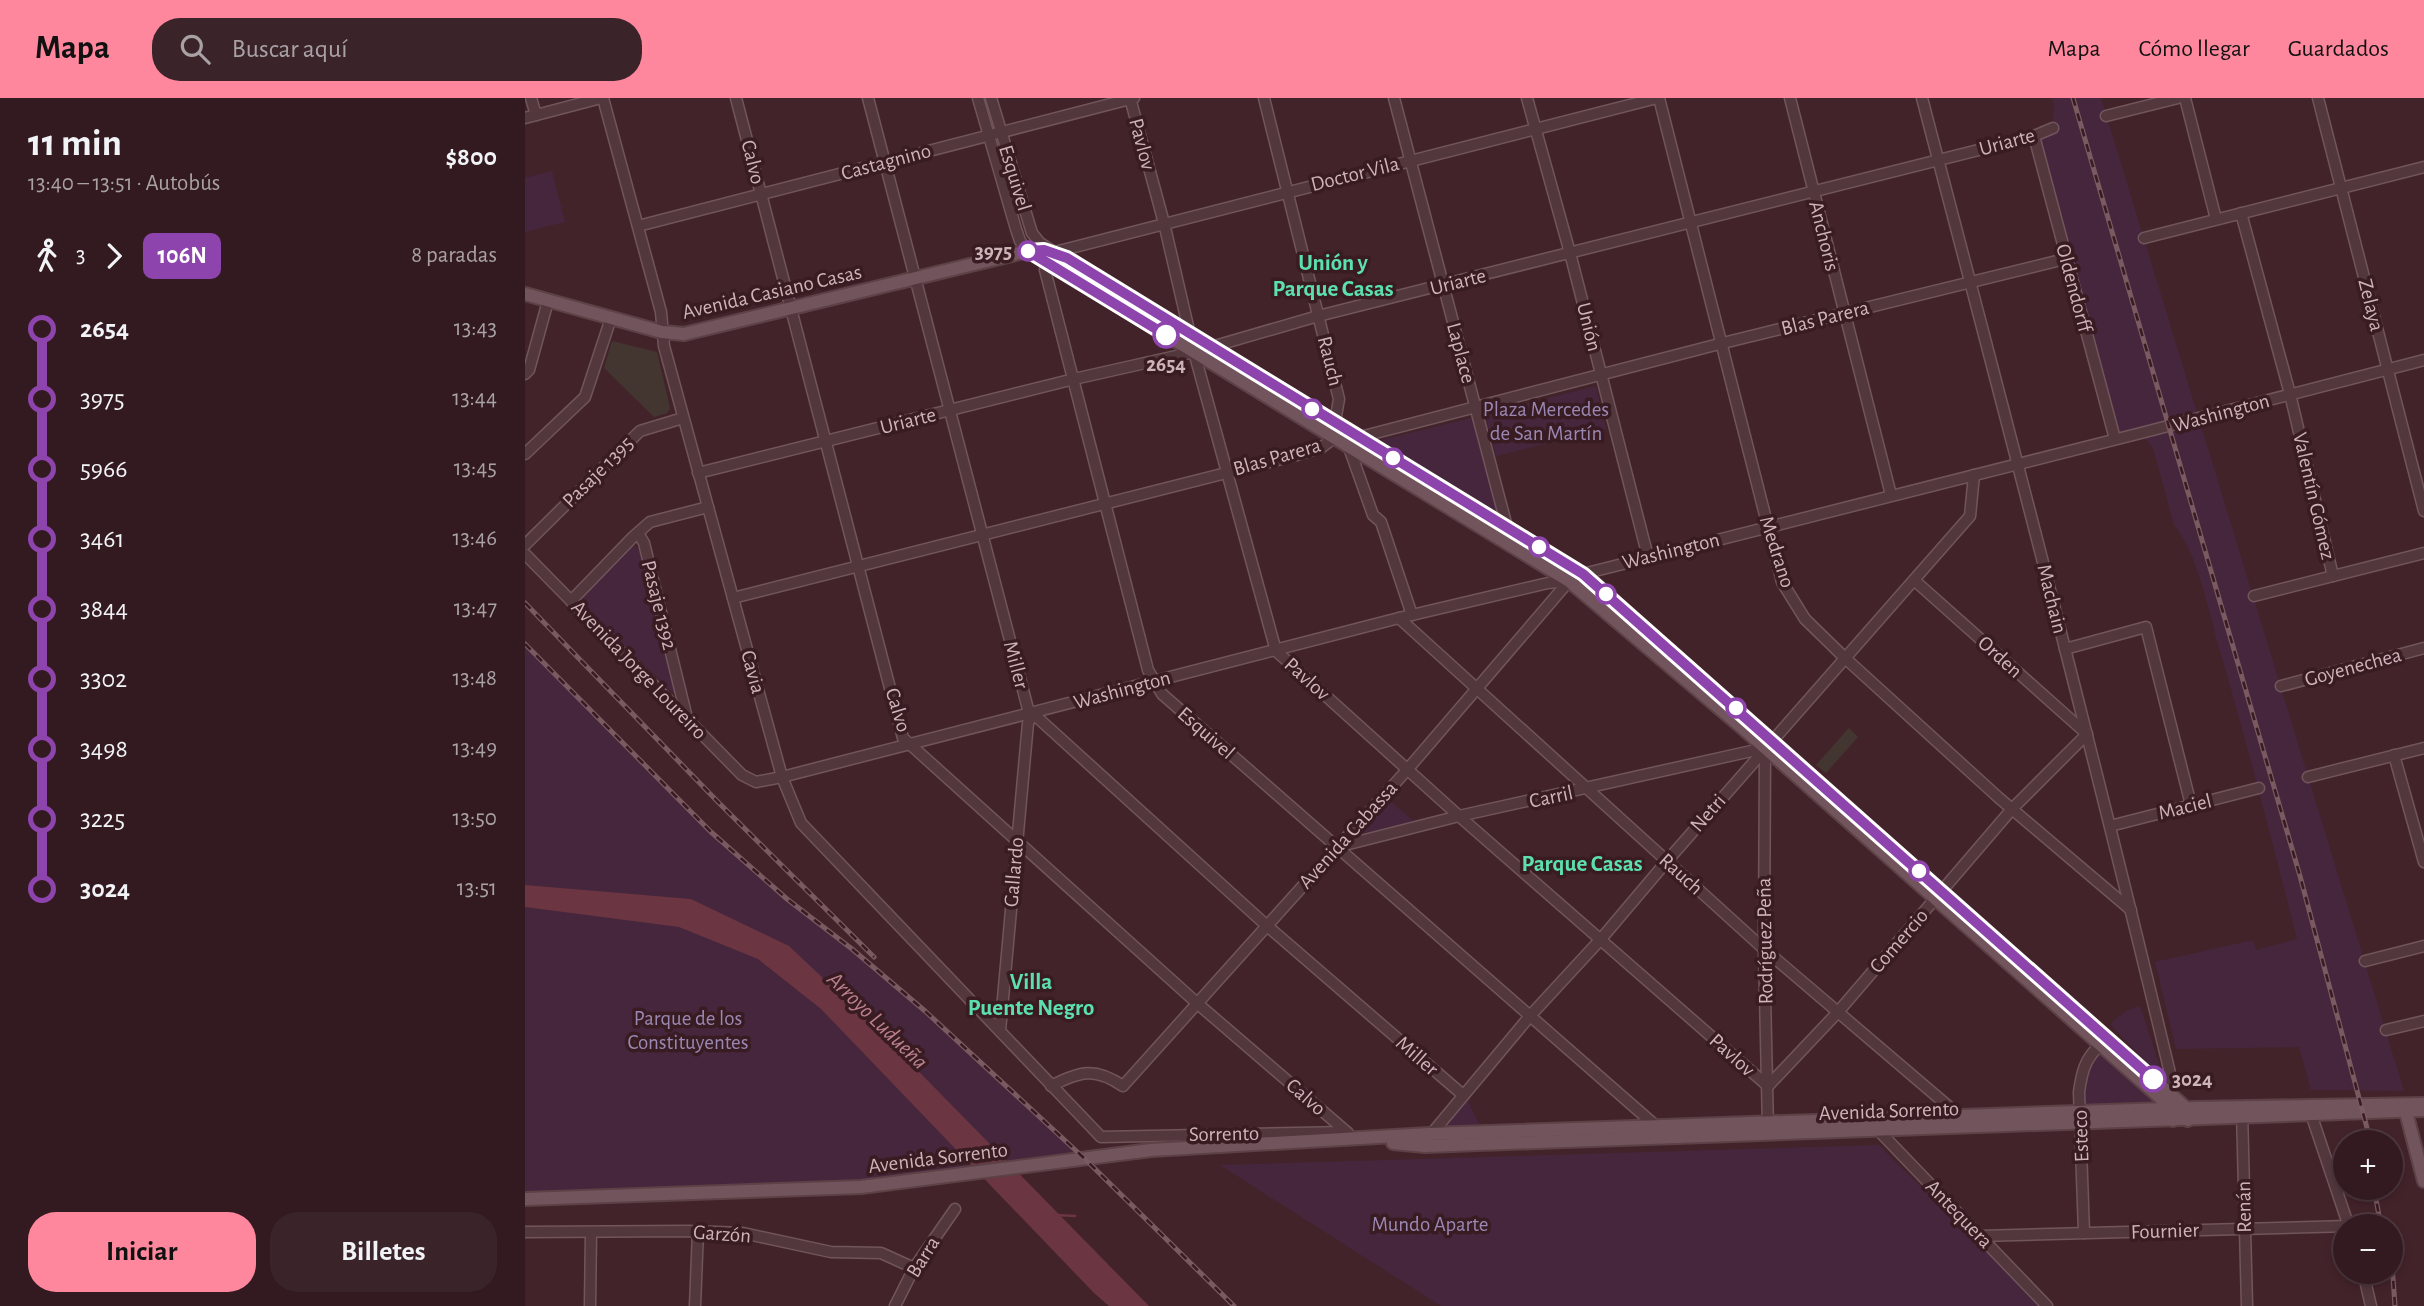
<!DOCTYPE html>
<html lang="es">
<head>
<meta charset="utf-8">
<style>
  :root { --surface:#321a20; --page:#3a2329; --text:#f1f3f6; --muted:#a8a1a5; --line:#4d383e; --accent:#ff879d }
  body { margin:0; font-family:"Alegreya Sans",sans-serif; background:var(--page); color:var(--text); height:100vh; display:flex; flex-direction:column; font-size:26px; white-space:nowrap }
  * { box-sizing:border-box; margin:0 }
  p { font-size:23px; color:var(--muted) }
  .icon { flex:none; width:38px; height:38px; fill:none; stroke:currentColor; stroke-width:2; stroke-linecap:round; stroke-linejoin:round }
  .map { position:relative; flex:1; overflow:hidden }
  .panel { display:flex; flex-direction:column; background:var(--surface); width:525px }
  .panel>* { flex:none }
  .badge { padding:0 14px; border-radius:10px; font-size:24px; line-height:46px }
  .tools { position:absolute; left:1808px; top:1032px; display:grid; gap:14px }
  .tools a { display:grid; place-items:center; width:70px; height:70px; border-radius:50%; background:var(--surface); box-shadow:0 4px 10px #0003,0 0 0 2px var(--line); font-size:35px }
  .map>.badge { position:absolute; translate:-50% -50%; box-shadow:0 0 0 4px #fff }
  .legs { display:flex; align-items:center; gap:10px; height:77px; padding:0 28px; font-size:23px }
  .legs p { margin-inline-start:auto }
  .head { display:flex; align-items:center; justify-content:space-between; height:119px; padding:0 28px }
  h1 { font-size:38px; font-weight:700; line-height:52px }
  .primary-button { display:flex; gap:14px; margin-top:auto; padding:14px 28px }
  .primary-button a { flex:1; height:80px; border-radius:28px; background:var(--accent); color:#111; font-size:28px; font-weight:700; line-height:80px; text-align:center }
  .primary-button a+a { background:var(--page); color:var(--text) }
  ul { padding:0 28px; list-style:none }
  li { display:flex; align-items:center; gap:24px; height:70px; font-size:26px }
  li i { display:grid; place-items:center; width:10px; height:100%; margin:0 9px; background:currentColor }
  li i::after { content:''; width:18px; height:18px; margin:-9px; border:5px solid; border-radius:50%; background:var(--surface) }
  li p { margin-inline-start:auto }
  li:first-child i { background:linear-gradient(#0000 50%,currentColor 0) }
  li:last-child i { background:linear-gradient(currentColor 50%,#0000 0) }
  header { display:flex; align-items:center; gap:42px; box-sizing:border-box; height:98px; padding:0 35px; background:var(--accent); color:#111 }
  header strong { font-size:33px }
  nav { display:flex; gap:38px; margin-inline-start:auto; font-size:24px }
  .search { width:490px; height:63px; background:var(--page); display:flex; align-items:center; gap:18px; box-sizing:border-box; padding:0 24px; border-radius:28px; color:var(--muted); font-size:26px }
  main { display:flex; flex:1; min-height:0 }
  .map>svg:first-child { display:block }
</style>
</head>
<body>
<header>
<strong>Mapa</strong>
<div class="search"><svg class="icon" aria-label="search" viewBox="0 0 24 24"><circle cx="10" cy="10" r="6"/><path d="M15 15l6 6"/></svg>Buscar aquí</div>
<nav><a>Mapa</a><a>Cómo llegar</a><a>Guardados</a></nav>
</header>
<main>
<section class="panel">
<div class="head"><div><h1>11 min</h1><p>13:40 – 13:51 · Autobús</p></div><b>$800</b></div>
<div class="legs"><svg class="icon" aria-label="walk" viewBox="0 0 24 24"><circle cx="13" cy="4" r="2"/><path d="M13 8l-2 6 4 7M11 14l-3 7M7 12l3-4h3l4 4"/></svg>3<svg class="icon" aria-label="forward" viewBox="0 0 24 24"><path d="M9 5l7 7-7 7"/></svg><b class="badge" style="background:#8e44ad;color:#fff">106N</b><p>8 paradas</p></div>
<ul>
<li><i style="color:#8e44ad"></i><b>2654</b><p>13:43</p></li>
<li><i style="color:#8e44ad"></i><span>3975</span><p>13:44</p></li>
<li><i style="color:#8e44ad"></i><span>5966</span><p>13:45</p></li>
<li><i style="color:#8e44ad"></i><span>3461</span><p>13:46</p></li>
<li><i style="color:#8e44ad"></i><span>3844</span><p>13:47</p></li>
<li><i style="color:#8e44ad"></i><span>3302</span><p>13:48</p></li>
<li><i style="color:#8e44ad"></i><span>3498</span><p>13:49</p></li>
<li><i style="color:#8e44ad"></i><span>3225</span><p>13:50</p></li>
<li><i style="color:#8e44ad"></i><b>3024</b><p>13:51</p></li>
</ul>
<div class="primary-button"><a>Iniciar</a><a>Billetes</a></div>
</section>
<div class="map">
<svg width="1899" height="1208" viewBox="0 0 1899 1208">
  <rect width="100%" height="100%" fill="#43232a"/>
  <g fill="#433630">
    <polygon points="87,243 132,254 145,310 142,315 129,319 79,270"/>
    <polygon points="1324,630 1333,639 1301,675 1291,667"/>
  </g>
  <g fill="#45263c">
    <path d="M 1527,0 L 1576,0 L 1879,993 L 1786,992 L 1774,949 L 1651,951 L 1630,864 L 1728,842 L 1731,852 L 1772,841 C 1747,743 1722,644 1693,546 C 1684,513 1671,452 1649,427 L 1628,350 L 1616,335 L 1590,341 L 1509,38 L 1528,30 L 1529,7 Z"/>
    <polygon points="27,73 40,124 0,134 0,80"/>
    <polygon points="1071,288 1081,331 971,358 960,316"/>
    <polygon points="950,319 975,420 856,342"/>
    <polygon points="104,448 111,448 115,454 150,590 150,595 148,595 59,507 59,492"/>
    <polygon points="0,546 186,734 262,801 327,851 400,913 560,1061 336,1089 0,1101"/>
    <polygon points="863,701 888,723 842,735 838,734 837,730"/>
    <polygon points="1615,908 1640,984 1585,926 1601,913"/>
    <polygon points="1575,947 1648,1011 1555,1014 1557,972"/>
    <polygon points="940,997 957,1032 921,1029 920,1026"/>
    <polygon points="1354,1047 1516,1208 916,1208 695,1067"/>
  </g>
  <polygon fill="#6b3541" points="0,787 166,801 264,848 350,929 624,1208 584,1208 569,1195 296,911 233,861 154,829 0,809"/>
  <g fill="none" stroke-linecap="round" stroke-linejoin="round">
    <polyline stroke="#6b3541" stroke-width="2.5" points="531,1117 550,1118"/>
    <defs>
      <g id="minor">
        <polyline points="6,0 11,17"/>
        <polyline points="78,0 136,214 139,248 183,409 257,679 276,725 576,1039 821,1034"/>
        <polyline points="211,0 378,640 673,906 823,1035"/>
        <polyline points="343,0 503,611 741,827 938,997"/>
        <polyline points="453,0 491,131 495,143 503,153"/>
        <polyline points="466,0 507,135 515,145 526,152"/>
        <polyline points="605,0 639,125 669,254 751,553 934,718 1243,988"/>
        <polyline points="739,0 814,301 810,324 812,329"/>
        <polyline points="869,0 982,429"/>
        <polyline points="1002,0 1045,155 1123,459"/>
        <polyline points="1134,0 1257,484 1280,521 1320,560 1474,700 1606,812"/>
        <polyline points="1265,0 1366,397"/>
        <path d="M 1397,0 C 1482,324 1567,648 1645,975 L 1646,983 L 1640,996"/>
        <polyline points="1660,0 1691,121"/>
        <polyline points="1793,0 1899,413"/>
        <polyline points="1581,18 1653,0"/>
        <polyline points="0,20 76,0"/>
        <polyline points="1509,38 1590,341"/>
        <polyline points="1716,115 1765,296 1808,478"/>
        <polyline points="113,128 609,0"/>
        <polyline points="1619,140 1899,69"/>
        <polyline points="530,154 1132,0"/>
        <polyline points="525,160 521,164 520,172 623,572 637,596 1131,1028 1131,1032"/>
        <polyline points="0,276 4,272 23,203"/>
        <polyline points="822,344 848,417 856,424 887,517"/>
        <polyline points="0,356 60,299 86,220"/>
        <polyline points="173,375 549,281 669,254 793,218 1509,38 1528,30"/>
        <polyline points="113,435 119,445 162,620"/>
        <polyline points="0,447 115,333 158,320"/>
        <polyline points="0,456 217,677 231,684 257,679 874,520 1023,485 1044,483 1058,476 1616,335 1899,262"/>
        <polyline points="1729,498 1899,455"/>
        <polyline points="208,500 772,357 797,349 809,340 835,339 1198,245 1540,161"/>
        <polyline points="46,503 108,439 125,424 183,409"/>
        <polyline points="874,520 1239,851 1436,1019"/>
        <polyline points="1540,551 1621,529 1666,707"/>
        <polyline points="1756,588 1899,550"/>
        <polyline points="1240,650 1239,851 1243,1031"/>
        <polyline points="1869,657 1899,764"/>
        <polyline points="1783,679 1899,650"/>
        <polyline points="1585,728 1734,690"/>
        <polyline points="812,749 934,718 1240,650"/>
        <polyline points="1840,863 1899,848"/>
        <polyline points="1861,932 1899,923"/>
        <polyline points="475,933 503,625 508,615"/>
        <path d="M 526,988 C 555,973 570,969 598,988 L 882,672 L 1044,483"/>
        <polyline points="1243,988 1313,914 1487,711 1562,636 1389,482"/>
        <polyline points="1784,1010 1824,1129"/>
        <polyline points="1717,1013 1722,1208"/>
        <polyline points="1353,1029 1353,1032 1522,1208"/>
        <polyline points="903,1040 1005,918 1076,841 1142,763 1445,418 1449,377"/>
        <polyline points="0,1134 163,1133 218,1135 306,1154 356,1155 389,1170"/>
        <path d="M 1559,1135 L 1554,994 C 1557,973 1560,961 1575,947"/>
        <polyline points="1456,1138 1823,1128"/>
        <polyline points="1838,1174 1846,1208"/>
        <polyline points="65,1208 66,1134"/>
        <polyline points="170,1208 173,1133"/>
        <polyline points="370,1208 389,1170 430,1111"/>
      </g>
      <g id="major">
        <polyline points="504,153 1044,483 1220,632 1648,1011 1648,1022"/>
        <polyline points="0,196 137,234 159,236 503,153 519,152 542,160 1058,476 1662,1011 1663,1022"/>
        <polyline points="1882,1009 1881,1014 1899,1083"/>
        <polyline points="868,1045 900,1048 1899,1012"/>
        <polyline points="0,1101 336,1089 626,1052 904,1036 1670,1010 1899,1006"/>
      </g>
    </defs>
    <use href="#minor" stroke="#70555b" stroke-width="13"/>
    <use href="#major" stroke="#5c4146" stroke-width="16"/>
    <use href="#minor" stroke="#52383d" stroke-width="10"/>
    <use href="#major" stroke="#72555c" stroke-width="12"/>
    <defs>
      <g id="rail">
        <polyline points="1548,0 1775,778 1846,1045"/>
        <polyline points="0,505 195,706 349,859"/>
        <polyline points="0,546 186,734 262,801 327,851 400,913 560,1061 709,1208"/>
        <polyline points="1849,1090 1856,1129"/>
        <polyline points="1866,1151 1870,1208"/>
      </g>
    </defs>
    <use href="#rail" stroke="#7a5960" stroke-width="5"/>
    <use href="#rail" stroke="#381c22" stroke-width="2.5" stroke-dasharray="8" stroke-linecap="butt"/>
  </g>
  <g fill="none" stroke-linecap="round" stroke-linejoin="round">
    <defs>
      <polyline id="line-1" points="641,237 503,153 519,152 542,160 1058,476 1628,981"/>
    </defs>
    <use href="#line-1" stroke="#fff" stroke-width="16"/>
    <use href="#line-1" stroke="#8e44ad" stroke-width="10"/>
  </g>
  <g fill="#fff" stroke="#8e44ad" stroke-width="3.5">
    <circle cx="503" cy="153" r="9"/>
    <circle cx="641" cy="237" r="12"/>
    <circle cx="787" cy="311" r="9"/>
    <circle cx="868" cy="360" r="9"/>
    <circle cx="1014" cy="449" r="9"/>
    <circle cx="1081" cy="496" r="9"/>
    <circle cx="1211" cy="610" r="9"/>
    <circle cx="1394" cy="773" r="9"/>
    <circle cx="1628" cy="981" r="12"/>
  </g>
  <g text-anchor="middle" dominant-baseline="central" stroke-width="7" stroke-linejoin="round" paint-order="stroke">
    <g font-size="21" fill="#cdb4b9" stroke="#381c22">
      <text transform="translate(1482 44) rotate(-15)">Uriarte</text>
      <text transform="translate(617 46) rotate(75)">Pavlov</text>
      <text transform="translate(228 64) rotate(76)">Calvo</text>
      <text transform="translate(361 64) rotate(-15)">Castagnino</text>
      <text transform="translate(830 76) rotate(-14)">Doctor Vila</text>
      <text transform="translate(490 80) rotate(73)">Esquivel</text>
      <text transform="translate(1299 138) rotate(76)">Anchoris</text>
      <text transform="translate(933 184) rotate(-14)">Uriarte</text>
      <text transform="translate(1549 190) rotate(75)">Oldendorff</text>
      <text transform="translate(247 194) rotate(-13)">Avenida Casiano Casas</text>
      <text transform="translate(1846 207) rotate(76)">Zelaya</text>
      <text transform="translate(1300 220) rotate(-14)">Blas Parera</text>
      <text transform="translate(1064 229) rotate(76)">Unión</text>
      <text transform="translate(936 255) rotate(75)">Laplace</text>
      <text transform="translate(805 263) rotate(76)">Rauch</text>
      <text transform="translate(1696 315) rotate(-15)">Washington</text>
      <text transform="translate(383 323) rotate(-14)">Uriarte</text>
      <text transform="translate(752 359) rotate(-16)">Blas Parera</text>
      <text transform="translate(73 374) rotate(-45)">Pasaje 1395</text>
      <text transform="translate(1789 398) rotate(77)">Valentín Gómez</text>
      <text transform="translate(1146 453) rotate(-14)">Washington</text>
      <text transform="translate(1252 454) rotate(72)">Medrano</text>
      <text transform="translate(1527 501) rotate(76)">Machain</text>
      <text transform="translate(134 507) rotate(76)">Pasaje 1392</text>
      <text transform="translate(1475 559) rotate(42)">Orden</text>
      <text transform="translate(491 567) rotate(75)">Miller</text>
      <text transform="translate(1828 569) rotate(-15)">Goyenechea</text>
      <text transform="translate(114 572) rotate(46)">Avenida Jorge Loureiro</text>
      <text transform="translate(228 574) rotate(75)">Cavia</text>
      <text transform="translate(782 581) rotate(42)">Pavlov</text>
      <text transform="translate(597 592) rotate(-15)">Washington</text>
      <text transform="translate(373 612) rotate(73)">Calvo</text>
      <text transform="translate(681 635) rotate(41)">Esquivel</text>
      <text transform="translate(1026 699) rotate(-12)">Carril</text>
      <text transform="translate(1660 709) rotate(-14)">Maciel</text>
      <text transform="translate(1183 715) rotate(-49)">Netri</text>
      <text transform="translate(823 737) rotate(-48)">Avenida Cabassa</text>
      <text transform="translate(489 774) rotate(-85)">Gallardo</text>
      <text transform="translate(1156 776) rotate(42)">Rauch</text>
      <text transform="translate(1240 843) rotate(-91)">Rodríguez Peña</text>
      <text transform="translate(1374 843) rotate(-49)">Comercio</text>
      <text transform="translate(1207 957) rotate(42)">Pavlov</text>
      <text transform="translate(892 958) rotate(41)">Miller</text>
      <text transform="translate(781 999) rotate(41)">Calvo</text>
      <text transform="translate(1364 1013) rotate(-2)">Avenida Sorrento</text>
      <text transform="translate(699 1036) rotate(-1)">Sorrento</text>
      <text transform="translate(1556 1038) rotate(-92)">Esteco</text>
      <text transform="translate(413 1060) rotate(-7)">Avenida Sorrento</text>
      <text transform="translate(1719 1109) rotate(-91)">Renán</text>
      <text transform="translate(1434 1116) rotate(46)">Antequera</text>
      <text transform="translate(1640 1133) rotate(-2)">Fournier</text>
      <text transform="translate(197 1136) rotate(4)">Garzón</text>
      <text transform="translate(398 1159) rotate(-58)">Barra</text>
    </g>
    <g font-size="21" font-weight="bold" fill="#cdb4b9" stroke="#381c22" text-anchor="end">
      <text x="487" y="153">3975</text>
      <text x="641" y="266" text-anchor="middle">2654</text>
      <text x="1647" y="981" text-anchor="start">3024</text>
    </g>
    <g font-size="21" fill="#9a87b3" stroke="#381c22">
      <text x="1021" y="311">Plaza Mercedes<tspan x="1021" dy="24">de San Martín</tspan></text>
      <text x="163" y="920">Parque de los<tspan x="163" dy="24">Constituyentes</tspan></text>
      <text x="905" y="1126">Mundo Aparte</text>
    </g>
    <g font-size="23" font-weight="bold" fill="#5ce0af" stroke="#381c22">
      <text x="808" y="165">Unión y<tspan x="808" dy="26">Parque Casas</tspan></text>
      <text x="1057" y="766">Parque Casas</text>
      <text x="506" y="884">Villa<tspan x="506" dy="26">Puente Negro</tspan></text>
    </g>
    <g font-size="23" font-style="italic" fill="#bb808e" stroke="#381c22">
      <text transform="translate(352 923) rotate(44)">Arroyo Ludueña</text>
    </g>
  </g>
</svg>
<div class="tools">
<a>+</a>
<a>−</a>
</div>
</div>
</main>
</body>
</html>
